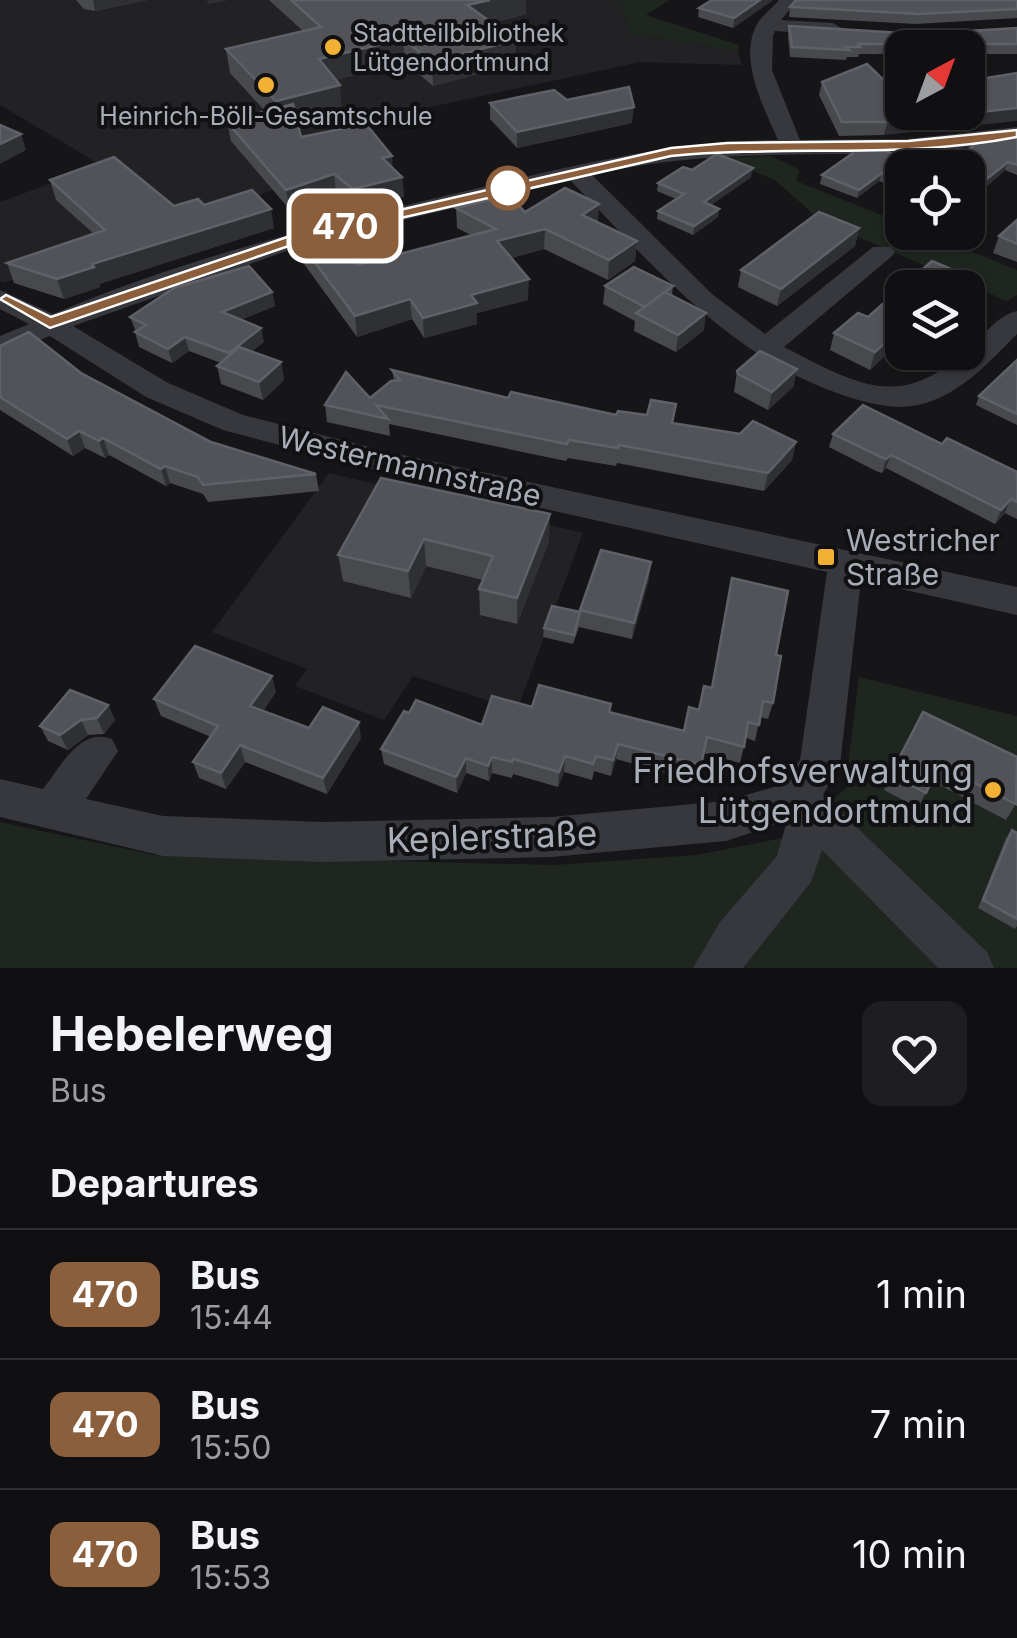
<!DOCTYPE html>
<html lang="en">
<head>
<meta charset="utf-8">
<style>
  :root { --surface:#101012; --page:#1e1e20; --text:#f1f3f6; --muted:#9c9d9f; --line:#303032 }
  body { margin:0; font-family:Inter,sans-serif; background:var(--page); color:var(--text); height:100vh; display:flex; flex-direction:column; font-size:38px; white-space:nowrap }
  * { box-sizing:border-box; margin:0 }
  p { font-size:32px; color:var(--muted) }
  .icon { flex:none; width:55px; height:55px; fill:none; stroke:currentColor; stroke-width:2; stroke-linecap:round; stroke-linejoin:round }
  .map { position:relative; height:968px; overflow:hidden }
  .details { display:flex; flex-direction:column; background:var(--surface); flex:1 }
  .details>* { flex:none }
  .badge { padding:0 20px; border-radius:15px; font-size:35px; line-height:65px }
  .needle { width:65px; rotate:41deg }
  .buttons { position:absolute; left:885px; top:30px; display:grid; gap:20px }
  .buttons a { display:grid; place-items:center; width:100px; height:100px; border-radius:20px; background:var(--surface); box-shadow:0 2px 8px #0004,0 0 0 2px var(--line); font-size:50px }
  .map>.badge { position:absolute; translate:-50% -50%; box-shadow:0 0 0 5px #fff }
  h2 { padding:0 50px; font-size:38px; line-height:90px }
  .round { display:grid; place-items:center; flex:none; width:105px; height:105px; border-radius:20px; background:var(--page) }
  .overview { display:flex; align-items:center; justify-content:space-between; height:170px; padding:0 50px }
  h1 { font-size:48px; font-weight:700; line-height:75px }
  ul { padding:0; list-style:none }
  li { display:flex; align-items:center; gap:30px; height:130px; padding:0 50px; border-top:2px solid var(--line) }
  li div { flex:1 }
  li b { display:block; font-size:38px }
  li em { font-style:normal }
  li .badge { min-width:110px; font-weight:700; text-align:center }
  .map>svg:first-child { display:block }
</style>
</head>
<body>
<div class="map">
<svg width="1017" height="968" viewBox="0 0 1017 968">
  <rect width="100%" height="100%" fill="#161618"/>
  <g fill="#222225">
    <polygon points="0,0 612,0 621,5 631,34 738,51 742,65 641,62 347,125 369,157 4,283 0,281 0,202 101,165 0,105"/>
    <polygon points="329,473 583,533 517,710 413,676 384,720 295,686 307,669 212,632"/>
  </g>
  <g fill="#1e261f">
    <polygon points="612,0 669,0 646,15 739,45 738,51 631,34 621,5"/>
    <polygon points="771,156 800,170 796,181 902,223 902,232 926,233 1017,270 1017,295 1007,301 821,221 775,180 720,158"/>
    <polygon points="859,677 1017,716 1017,968 0,968 0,822 154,855 554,865 696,855 788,837 845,789"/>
  </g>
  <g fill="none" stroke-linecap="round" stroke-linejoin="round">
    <path fill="#37383d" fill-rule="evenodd" d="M 779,0 L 798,0 L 781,20 L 833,23 L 843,29 L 833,35 L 775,31 L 773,36 L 772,70 L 800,140 L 907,139 L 1017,127 L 1017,141 C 979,145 941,152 903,153 C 794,156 699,150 592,175 L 712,294 L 765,334 L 873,247 L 891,247 L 895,252 L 891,257 L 784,347 C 860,386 900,411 968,349 C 983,336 998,315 1017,311 L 1017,334 C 990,361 964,391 926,403 C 896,412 866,403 837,393 C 725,353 651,263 570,180 L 312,242 L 73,326 L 168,383 L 243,415 L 389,452 L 1017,587 L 1017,615 L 861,580 L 840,765 L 823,795 L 987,952 L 994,968 L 938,968 L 822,850 L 811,882 L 743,968 L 693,968 L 720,922 L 777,856 L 787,821 L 726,841 L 551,857 L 323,862 L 163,856 L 0,817 L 0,779 L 43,789 C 61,766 80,727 112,739 L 118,751 L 86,799 L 163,816 L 323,822 L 551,817 L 726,801 L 784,784 L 800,760 L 827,572 L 389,474 L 223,430 L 146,397 L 50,336 L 0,356 L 0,336 L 29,324 L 0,309 L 0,290 L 53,314 C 184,258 324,224 462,192 C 567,167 669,141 778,140 C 763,105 738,60 757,24 C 761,17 773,7 779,0 Z"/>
  </g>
  <g fill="#47494d">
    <polygon points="76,0 147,0 95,11 84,9"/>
    <polygon points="269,0 526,0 526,14 491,23 516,40 516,64 433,86 405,62 335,80 342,110 297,121 301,137 393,168 402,177 404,197 355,208 336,193 290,210 231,141 227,122 266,112 230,73 226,49 303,31"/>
    <polygon points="710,0 773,0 733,28 698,17 699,8"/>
    <polygon points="1017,0 1017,18 916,24 789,17 790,7"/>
    <polygon points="789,26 919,34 1017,28 1017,54 968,54 968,48 902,48 902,54 859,54 858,57 847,57 846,60 790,57 788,36"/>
    <polygon points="822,82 897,93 884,135 839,136 819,95"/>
    <polygon points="567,100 632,123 517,148 490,119 490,103"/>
    <polygon points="1017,136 1017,175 1005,170 986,187 968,180 968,168 949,168 950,164"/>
    <polygon points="851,149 902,168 902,190 879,181 857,198 820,184 822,175 850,155"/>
    <polygon points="692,170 751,177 711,205 719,209 718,217 693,235 657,219 658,211 676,199 657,191 658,183"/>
    <polygon points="50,180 174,206 204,205 274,228 99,284 100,287 64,299 14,283 7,263 93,233 56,200"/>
    <polygon points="456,208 525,212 598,223 637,241 635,261 608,280 544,249 511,258 528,300 477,313 477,324 424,338 412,319 357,337 304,264 301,244 357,265 471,235 457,228"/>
    <polygon points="1017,220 1017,262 993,253 999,236"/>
    <polygon points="859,228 855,246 777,306 738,287 741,270"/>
    <polygon points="932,261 972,278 968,291 968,288 902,288 902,352 904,352 903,354 892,349 870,370 830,350 834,333 858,313 868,317"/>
    <polygon points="605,286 673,286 672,296 704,330 676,352 634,331 635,321 603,304"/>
    <polygon points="272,292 275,306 240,320 264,342 252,351 281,362 284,380 263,400 221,384 217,366 221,363 189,351 172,363 139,347 135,332 136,332 130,317"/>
    <polygon points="0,346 81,373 211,442 316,474 319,491 208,502 203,494 170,483 166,486 109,455 105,458 85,448 73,456 0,410"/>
    <polygon points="1017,360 1017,425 976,405 979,396"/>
    <polygon points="797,369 793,387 768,410 734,392 737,371"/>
    <polygon points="392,370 508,398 796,442 792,460 764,491 617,463 616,466 568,458 566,461 389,424 390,436 327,422 325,405 370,398 394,381"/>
    <polygon points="833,434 942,444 1017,472 1017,519 1005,513 995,524 886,468 882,473 876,471 829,447"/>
    <polygon points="381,478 549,541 517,624 480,615 479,589 483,580 426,566 411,598 343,581 338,555"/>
    <polygon points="649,579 632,639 579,627 573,644 543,637 544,628 580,612 580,610"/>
    <polygon points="776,655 773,703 768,719 760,717 755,741 746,738 740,763 703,753 697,781 616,759 611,776 594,771 592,780 564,772 558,787 513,774 512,778 492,773 489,781 466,773 457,793 384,764 381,749 409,713 482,725 532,707 611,704 610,713 684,731 712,688"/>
    <polygon points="276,692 263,711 309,728 361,738 327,794 245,762 226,789 199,778 193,762 211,737 161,716 154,699"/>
    <polygon points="108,705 115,720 104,734 88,735 68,750 48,741 40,726"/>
    <polygon points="923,712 1017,802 1006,820 932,781 918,808 884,790"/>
    <polygon points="1012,830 1017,833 1017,926 1015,929 978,908 1006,838"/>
  </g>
  <g fill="#2f3033">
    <polygon points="93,0 147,0 95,11"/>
    <polygon points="207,0 229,0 208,4"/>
    <polygon points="490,0 526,0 526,14 467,28 467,5"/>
    <polygon points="760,0 773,0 733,28 734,18"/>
    <polygon points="403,39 405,62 322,83 319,59"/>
    <polygon points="516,40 516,64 433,86 432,62"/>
    <polygon points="340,85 342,110 280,126 276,101"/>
    <polygon points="634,107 632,123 517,148 517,132"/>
    <polygon points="1017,108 1017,121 884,135 888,122"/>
    <polygon points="21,134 26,150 0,164 0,144"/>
    <polygon points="392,156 393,176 382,158"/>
    <polygon points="1008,162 1005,170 986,187 988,178"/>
    <polygon points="753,168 751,177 703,211 704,202"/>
    <polygon points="882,173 879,181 857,198 859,190"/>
    <polygon points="334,174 336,193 290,210 286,190"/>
    <polygon points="402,177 404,197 355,208 353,189"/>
    <polygon points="599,204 598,224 582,215"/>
    <polygon points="271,209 274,228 99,284 100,287 64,299 57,279 92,264"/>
    <polygon points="719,209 718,217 693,235 694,226"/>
    <polygon points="859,228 855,246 777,306 781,289"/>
    <polygon points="545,229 544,249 497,261 497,241"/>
    <polygon points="637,241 635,261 608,280 609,260"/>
    <polygon points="529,279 528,300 477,313 477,324 424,338 423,318 471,295"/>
    <polygon points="272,292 275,306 225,326 222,312"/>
    <polygon points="410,299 412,319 357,337 355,316"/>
    <polygon points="706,313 704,330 676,352 678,335"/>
    <polygon points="261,328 264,342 232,367 229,353"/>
    <polygon points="898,331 892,349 870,370 875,352"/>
    <polygon points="185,337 189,351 172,363 168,349"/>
    <polygon points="281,362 284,380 263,400 259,382"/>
    <polygon points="797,369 793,387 768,410 772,392"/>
    <polygon points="79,431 85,448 73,456 67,439"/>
    <polygon points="103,438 109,455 105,458 99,441"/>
    <polygon points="796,442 792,460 764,491 768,473"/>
    <polygon points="891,455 886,468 882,473 886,459"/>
    <polygon points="165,466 170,483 166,486 161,469"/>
    <polygon points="1011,499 1005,513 995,524 1001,510"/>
    <polygon points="550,514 549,541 517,624 517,598"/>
    <polygon points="424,539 426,566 411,598 408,571"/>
    <polygon points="651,562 649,579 632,639 634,623"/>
    <polygon points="272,676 276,692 255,722 250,706"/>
    <polygon points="108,705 115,720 104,734 97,718"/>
    <polygon points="81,720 88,735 68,750 60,735"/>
    <polygon points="359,722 361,738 327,794 323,778"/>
    <polygon points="618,744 616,759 611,776 613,760"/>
    <polygon points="240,745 245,762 226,789 221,773"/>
    <polygon points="565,756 564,772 558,787 559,772"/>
    <polygon points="492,757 492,773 489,781 488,766"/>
    <polygon points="466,758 466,773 457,793 456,777"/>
  </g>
  <g fill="#525359" stroke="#5f6168" stroke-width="2.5">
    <polygon points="291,0 490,0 467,5 516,40 432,62 403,39 319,59 340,85 276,101 226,49 321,27"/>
    <polygon points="712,0 760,0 734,18 699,8"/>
    <polygon points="796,0 1017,0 1017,9 919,14 790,7"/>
    <polygon points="789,26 919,34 1017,28 1017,44 858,44 860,47 845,47 849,50 792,47"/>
    <polygon points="867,64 897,93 902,92 902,112 968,112 968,81 1017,73 1017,108 888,122 842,122 822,82"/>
    <polygon points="629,87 634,107 517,132 490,103 554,90 567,100"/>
    <polygon points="293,104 301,137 366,124 392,156 382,158 402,177 353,189 334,174 286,190 227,122"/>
    <polygon points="0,125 21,134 0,144"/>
    <polygon points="1017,136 1017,165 1008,162 988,178 968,171 968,168 959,168 950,164 978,142"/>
    <polygon points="851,149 880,149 929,167 902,168 902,181 882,173 859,190 822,175 853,153"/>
    <polygon points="717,154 753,168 704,202 719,209 694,226 658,211 684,194 658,183 683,167 692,170"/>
    <polygon points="114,157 174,206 198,199 204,205 252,190 271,209 92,264 94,267 57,279 7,263 105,230 50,180"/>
    <polygon points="565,188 599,204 582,215 637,241 609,260 545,229 497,241 529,279 471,295 477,303 423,318 410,299 355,316 301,244 332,235 357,265 496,229 456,208 509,195 525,212"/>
    <polygon points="819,212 859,228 781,289 741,270"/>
    <polygon points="1017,220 1017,244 999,236"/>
    <polygon points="932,261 972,278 962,288 902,288 902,333 898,331 875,352 834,333 858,313 868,317"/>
    <polygon points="249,266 272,292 222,312 261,328 229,353 185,337 168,349 135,332 146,325 130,317 174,288"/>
    <polygon points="634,267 673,286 645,307 605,286"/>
    <polygon points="665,292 706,313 678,335 636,313"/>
    <polygon points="29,332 81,373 211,442 316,474 203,485 198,477 165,466 161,469 103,438 99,441 79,431 67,439 0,397 0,346"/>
    <polygon points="239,347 281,362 259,382 217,366"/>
    <polygon points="760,351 797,369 772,392 738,374 737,371"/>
    <polygon points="1017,360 1017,414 979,396"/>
    <polygon points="392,370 508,398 511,392 616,415 618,411 647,415 651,400 676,404 672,423 740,434 753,421 796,442 768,473 619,445 618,448 569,440 567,444 376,405 388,419 325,405 346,372 370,398 391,381 400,380"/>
    <polygon points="863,405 942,444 947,438 1017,472 1017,502 1011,499 1001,510 891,455 886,459 881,457 833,434"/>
    <polygon points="381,478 550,514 517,598 479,589 493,556 424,539 408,571 338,555"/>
    <polygon points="601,550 651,562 634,623 580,610"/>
    <polygon points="732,578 788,591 776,655 781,656 773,703 763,701 759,725 748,722 744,747 707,737 701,765 618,744 613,760 596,756 593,764 565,756 559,772 513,759 512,762 492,757 488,766 466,758 456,777 381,749 404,711 409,713 416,700 482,725 492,696 532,707 539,685 611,704 609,712 684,731 689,707 699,710 704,686 712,688"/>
    <polygon points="552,606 580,612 574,635 544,628"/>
    <polygon points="195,646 272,676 250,706 309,728 323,707 359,722 323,778 240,745 221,773 193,762 218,726 154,699"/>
    <polygon points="70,690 108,705 97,718 81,720 60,735 40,726"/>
    <polygon points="923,712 1017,757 1016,804 939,765 926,793 891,774"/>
    <polygon points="1012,830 1017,833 1017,919 983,900"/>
  </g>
  <path fill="#8b5e3c" stroke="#fff" stroke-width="2.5" d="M 1017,130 L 1017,137 C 906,159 787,145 671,156 L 309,239 L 50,328 L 0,299 L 6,295 L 51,317 L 299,233 L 671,148 L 727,143 L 908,141 Z"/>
  <g fill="#f2b134" stroke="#111113" stroke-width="4">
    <circle cx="333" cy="47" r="10"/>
    <circle cx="266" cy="85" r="10"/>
    <rect x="816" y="547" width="20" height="20" rx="5"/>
    <circle cx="993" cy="790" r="10"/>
  </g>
  <circle fill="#fff" stroke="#8b5e3c" stroke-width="5" cx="508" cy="188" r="20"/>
  <g text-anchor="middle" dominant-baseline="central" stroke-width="8" stroke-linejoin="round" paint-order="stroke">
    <g font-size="25" fill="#a8adb8" stroke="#111113" text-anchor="start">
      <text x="353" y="33">Stadtteilbibliothek<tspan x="353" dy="29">Lütgendortmund</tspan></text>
      <text x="266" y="116" text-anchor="middle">Heinrich-Böll-Gesamtschule</text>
    </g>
    <g font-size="30" fill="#a8adb8" stroke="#111113">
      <text transform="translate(410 466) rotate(13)">Westermannstraße</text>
    </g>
    <g font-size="30" fill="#a8adb8" stroke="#111113" text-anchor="start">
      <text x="846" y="540">Westricher<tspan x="846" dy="34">Straße</tspan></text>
    </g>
    <g font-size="35" fill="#a8adb8" stroke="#111113" text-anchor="end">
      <text x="973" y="770">Friedhofsverwaltung<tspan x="973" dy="40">Lütgendortmund</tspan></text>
    </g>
    <g font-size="35" fill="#a8adb8" stroke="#111113">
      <text transform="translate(492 836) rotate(-2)">Keplerstraße</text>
    </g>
  </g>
</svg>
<div class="buttons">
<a><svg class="needle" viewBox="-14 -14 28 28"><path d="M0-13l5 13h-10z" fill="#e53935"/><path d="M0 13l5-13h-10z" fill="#9c9d9f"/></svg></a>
<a><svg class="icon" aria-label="locate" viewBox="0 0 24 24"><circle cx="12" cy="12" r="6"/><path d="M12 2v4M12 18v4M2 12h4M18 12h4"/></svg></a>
<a><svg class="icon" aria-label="layers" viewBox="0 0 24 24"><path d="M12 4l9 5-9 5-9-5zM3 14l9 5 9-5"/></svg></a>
</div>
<b class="badge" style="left:345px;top:226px;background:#8b5e3c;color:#fff">470</b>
</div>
<section class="details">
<div class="overview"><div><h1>Hebelerweg</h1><p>Bus</p></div><a class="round"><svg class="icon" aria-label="heart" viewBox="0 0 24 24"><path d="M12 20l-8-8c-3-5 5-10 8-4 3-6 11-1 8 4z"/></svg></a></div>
<h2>Departures</h2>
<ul>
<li><span class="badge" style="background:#8b5e3c;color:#fff">470</span><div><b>Bus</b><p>15:44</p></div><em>1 min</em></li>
<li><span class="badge" style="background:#8b5e3c;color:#fff">470</span><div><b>Bus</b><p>15:50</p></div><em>7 min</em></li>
<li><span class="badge" style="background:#8b5e3c;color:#fff">470</span><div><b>Bus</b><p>15:53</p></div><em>10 min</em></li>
</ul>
</section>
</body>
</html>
